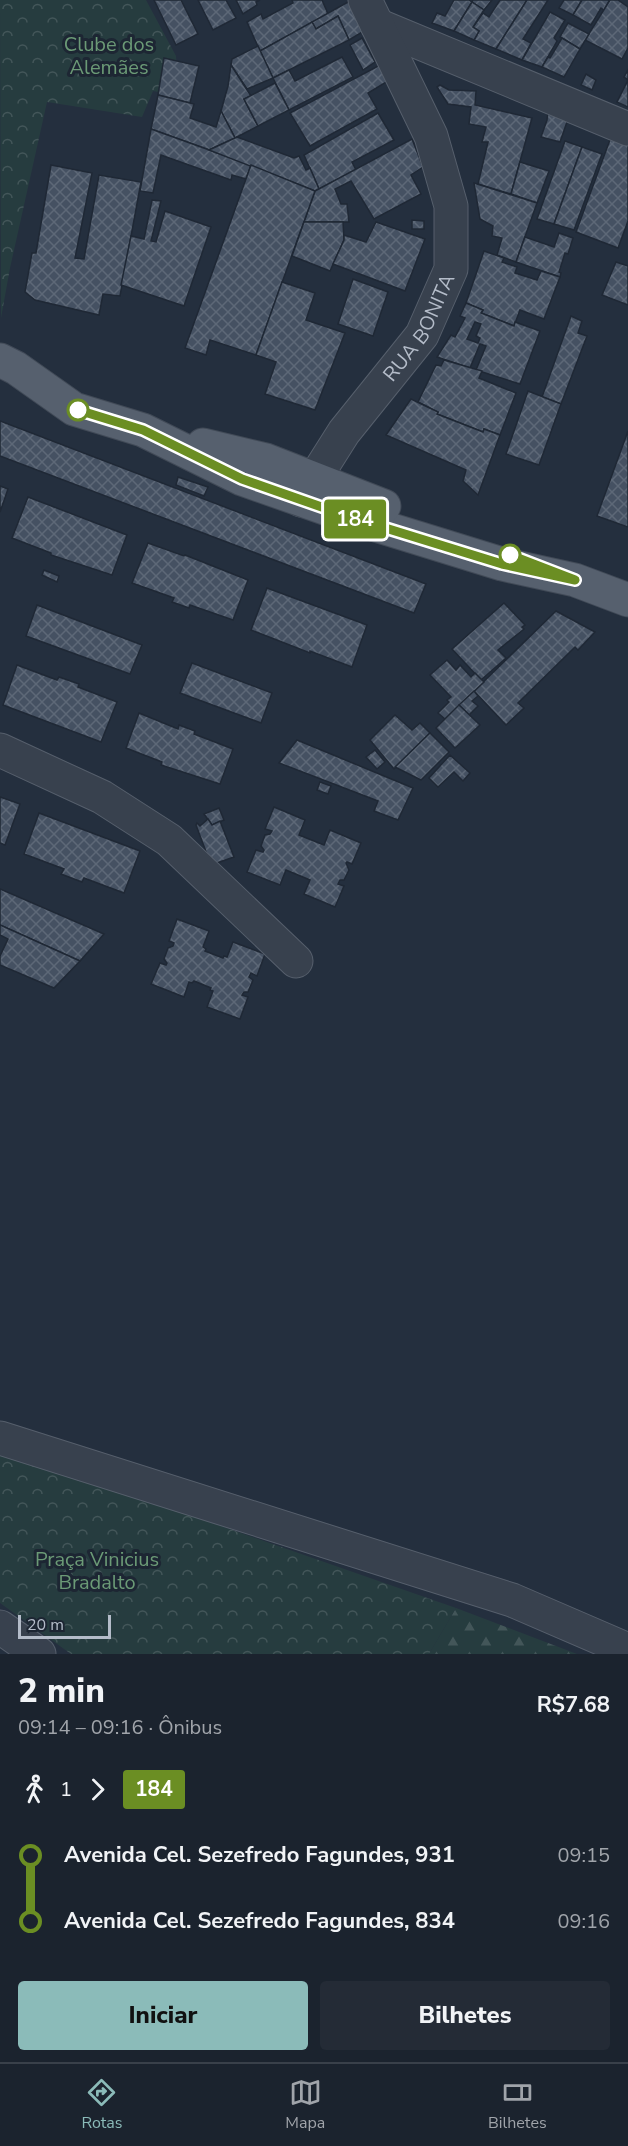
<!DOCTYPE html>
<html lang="pt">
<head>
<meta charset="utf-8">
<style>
  :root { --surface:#1b232e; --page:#242b36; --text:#f1f3f6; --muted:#a0a4aa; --line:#39404a; --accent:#8bbbb9 }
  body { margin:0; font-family:"Nunito Sans",sans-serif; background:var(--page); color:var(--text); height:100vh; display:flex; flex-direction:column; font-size:22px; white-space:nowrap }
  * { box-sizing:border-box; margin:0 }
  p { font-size:20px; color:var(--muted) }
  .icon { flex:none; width:33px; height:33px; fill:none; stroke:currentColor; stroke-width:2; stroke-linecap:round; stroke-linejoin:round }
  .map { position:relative; height:1654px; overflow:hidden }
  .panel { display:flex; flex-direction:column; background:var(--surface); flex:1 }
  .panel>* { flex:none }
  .badge { padding:0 12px; border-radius:4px; font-size:21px; line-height:39px }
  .scale { position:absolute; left:18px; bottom:15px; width:93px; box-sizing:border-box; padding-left:6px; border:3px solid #b4bcc9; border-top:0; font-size:16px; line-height:21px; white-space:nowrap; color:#b4bcc9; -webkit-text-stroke:4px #1d2633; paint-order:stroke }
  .map>.badge { position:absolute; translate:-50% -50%; box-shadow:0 0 0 3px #fff }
  .legs { display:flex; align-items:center; gap:9px; height:66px; padding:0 18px; font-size:20px }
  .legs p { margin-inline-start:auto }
  .summary { display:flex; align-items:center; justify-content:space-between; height:102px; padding:0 18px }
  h1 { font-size:33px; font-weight:800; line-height:45px }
  .button { display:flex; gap:12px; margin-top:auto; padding:12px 18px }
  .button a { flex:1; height:69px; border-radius:6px; background:var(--accent); color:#111; font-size:24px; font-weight:800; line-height:69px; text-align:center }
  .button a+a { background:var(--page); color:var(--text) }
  ul { padding:0 18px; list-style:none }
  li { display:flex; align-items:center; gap:21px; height:66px; font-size:22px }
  li i { display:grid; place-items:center; width:9px; height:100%; margin:0 8px; background:currentColor }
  li i::after { content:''; width:15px; height:15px; margin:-8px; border:4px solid; border-radius:50%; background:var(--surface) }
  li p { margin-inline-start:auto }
  li:first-child i { background:linear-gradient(#0000 50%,currentColor 0) }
  li:last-child i { background:linear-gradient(currentColor 50%,#0000 0) }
  .dock { display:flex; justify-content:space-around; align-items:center; height:84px; border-top:2px solid var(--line); background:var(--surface); font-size:16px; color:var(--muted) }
  .dock a { display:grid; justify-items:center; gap:3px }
  .dock .selected { color:var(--accent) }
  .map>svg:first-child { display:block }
</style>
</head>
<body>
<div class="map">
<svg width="628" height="1654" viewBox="0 0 628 1654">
  <defs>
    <pattern id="forest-firs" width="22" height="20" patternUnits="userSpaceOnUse" patternTransform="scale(1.5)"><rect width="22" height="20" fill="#263c3f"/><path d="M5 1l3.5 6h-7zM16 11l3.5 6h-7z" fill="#435659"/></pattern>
    <pattern id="park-crowns" width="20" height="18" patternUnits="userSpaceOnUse" patternTransform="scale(1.5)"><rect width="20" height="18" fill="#263c3f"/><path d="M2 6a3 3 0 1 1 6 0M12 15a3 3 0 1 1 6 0" fill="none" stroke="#435659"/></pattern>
    <pattern id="building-cross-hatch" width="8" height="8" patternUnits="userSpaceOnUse" patternTransform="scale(1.5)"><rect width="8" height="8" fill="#455162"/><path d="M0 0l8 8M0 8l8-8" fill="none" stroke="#5d6877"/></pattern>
  </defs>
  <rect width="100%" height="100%" fill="#242f3e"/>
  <polygon fill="url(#forest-firs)" points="456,1608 577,1654 429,1654"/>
  <g fill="url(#park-crowns)">
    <polygon points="0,0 146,0 176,56 179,96 153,91 142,117 47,102 10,268 1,318"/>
    <polygon points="0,1454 103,1485 456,1608 429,1654 71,1654 0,1603"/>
  </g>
  <g fill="url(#building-cross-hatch)" stroke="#1f2835" stroke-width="1.5" fill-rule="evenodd">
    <polygon points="154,0 181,0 198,34 176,45"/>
    <polygon points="198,0 226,0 236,18 213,30"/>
    <polygon points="236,0 260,0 256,2 257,5 243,14"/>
    <polygon points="292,0 322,0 328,14 260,51 247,22 261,14 263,19 293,3"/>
    <polygon points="454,0 469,0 472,2 454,31 432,23 437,13 445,16"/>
    <polygon points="473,0 492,0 484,10 472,2"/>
    <polygon points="500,0 527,0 496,49 474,40 479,31 473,27 483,13 489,17"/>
    <polygon points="527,0 548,0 523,39 531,43 522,60 496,49"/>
    <polygon points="564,0 582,0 573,15 559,8"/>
    <polygon points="582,0 608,0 609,1 604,10 601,8 591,25 573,15"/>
    <polygon points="618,0 628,7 628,48 622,59 585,40 610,0"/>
    <polygon points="348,2 364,31 349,40 338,16 316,29 312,22"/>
    <polygon points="472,2 484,10 473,27 479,31 474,40 454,31"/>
    <polygon points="550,12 565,20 554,38 557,41 542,67 522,60"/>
    <polygon points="338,16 349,40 273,78 260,51 312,22 316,29"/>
    <polygon points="568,23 589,34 580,49 560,37"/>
    <polygon points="362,38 375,62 363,70 350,45"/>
    <polygon points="562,38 580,49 564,77 542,67 548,57 550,58"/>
    <polygon points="258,46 273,78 247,89 231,65 232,59"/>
    <polygon points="342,57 353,77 289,110 273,78 289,70 295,81"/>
    <polygon points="164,58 199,66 190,103 158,95"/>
    <polygon points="231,65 251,96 244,99 258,126 235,138 221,111 228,86"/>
    <polygon points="380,65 388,81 368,93 377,109 310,146 290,113"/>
    <polygon points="628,70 628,107 617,102 628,80 624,77"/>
    <polygon points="586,74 596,80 592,90 581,85"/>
    <polygon points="275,83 289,110 258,126 244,99"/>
    <polygon points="440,85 449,90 476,91 475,105 532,118 511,194 478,184 488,142 482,142 486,127 469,124 471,107 448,104 437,87"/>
    <polygon points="158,95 194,104 190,118 216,127 221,111 235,138 209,150 151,129"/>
    <polygon points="548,111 568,119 560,142 541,137 547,120"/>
    <polygon points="378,113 394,140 352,162 356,170 319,189 304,155"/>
    <polygon points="151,129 251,165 246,179 232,175 231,180 161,155 153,193 140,191"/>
    <polygon points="237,137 294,158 299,156 306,170 310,168 319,189 315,191 209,150"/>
    <polygon points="611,137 628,144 628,221 618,248 576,232"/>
    <polygon points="412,139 423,167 411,175 421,194 374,219 351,181 335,189 341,204 347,204 349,222 304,222 315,191"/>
    <polygon points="565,141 582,147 554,224 537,219"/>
    <polygon points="582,147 602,154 574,230 554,224"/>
    <polygon points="520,162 549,171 537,203 511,194"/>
    <polygon points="51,165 92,173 75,258 84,259 99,175 141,182 120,296 103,294 99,315 35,300 25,292 32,253 36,253"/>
    <polygon points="251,165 315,191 256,355 210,340 206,355 185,348"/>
    <polygon points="474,183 537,203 516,262 497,255 502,238 492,236 493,226 480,219"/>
    <polygon points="152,200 161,201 151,241 156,242 165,211 211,227 184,306 121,285 131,236 144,239"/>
    <polygon points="412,220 424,221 424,229 412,229"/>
    <polygon points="304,222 343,222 344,240 330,271 292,256"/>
    <polygon points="376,222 425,239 405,291 333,264 344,240 344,235 366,242"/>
    <polygon points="559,233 573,238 568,254 565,253 559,272 561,273 560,277 516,262 525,237 554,247"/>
    <polygon points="484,251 504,258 502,262 517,267 515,273 537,280 541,271 560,277 544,319 520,310 514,326 481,313 483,310 466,303"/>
    <polygon points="616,262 628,266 628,305 602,295"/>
    <polygon points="353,279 388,292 373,336 338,324"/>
    <polygon points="282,282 315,293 306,320 345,333 315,410 265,394 276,362 256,355"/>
    <path d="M 466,303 L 483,310 L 481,313 L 514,326 L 515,322 L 540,331 L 520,384 L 476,370 L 486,346 L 480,344 L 470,368 L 437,357 L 451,335 L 455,337 L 465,318 L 460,316 ZM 475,322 L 481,324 L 476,336 L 480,338 L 478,343 L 467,339 Z"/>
    <polygon points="571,316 582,321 578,333 587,336 561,404 542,397"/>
    <polygon points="444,360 482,371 479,378 516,393 500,435 484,429 483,432 437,414 438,412 418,402 436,365 441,366"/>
    <polygon points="528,391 561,404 539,465 506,454"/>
    <polygon points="411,399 438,412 437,414 483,432 484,429 500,435 478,495 463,481 466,470 386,435"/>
    <polygon points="0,421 426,584 414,613 0,456"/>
    <polygon points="628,431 628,527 597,516"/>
    <polygon points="178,477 208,487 204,496 176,485"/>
    <polygon points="0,486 8,489 0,512"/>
    <polygon points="28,497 127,535 112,575 51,555 51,553 12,538"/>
    <polygon points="148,543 184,556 185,555 248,580 233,620 190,605 189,608 172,602 174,598 132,583"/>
    <polygon points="44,570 59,576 57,582 42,575"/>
    <polygon points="267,588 367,625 352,667 310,651 310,653 251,630"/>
    <polygon points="504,603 525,625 522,627 524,629 498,650 506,658 481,680 452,649"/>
    <polygon points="37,605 142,645 130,674 26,636"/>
    <polygon points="556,611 595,632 578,650 575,647 518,703 524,708 506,725 474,691"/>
    <polygon points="447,660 456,670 460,665 471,677 475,673 484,682 445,719 438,713 449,702 447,700 451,697 430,675"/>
    <polygon points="192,663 272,693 261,723 180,693"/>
    <polygon points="17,665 57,680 59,677 79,684 78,687 117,702 101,742 3,705"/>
    <polygon points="474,691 478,696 472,701 478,706 469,715 459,705"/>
    <polygon points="459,705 480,725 455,748 436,728"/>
    <polygon points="139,713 178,729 179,725 195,731 194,734 233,749 220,784 161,765 162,762 126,748"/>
    <polygon points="395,715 412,730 420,723 430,733 394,769 370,740"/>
    <polygon points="430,733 449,752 421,780 395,767"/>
    <polygon points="297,740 413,788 398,820 374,811 378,801 279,763"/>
    <polygon points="375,750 385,762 377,769 366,757"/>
    <polygon points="450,755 470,773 463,781 454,772 438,787 429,778"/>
    <polygon points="320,782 331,786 328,794 317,790"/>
    <polygon points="0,797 20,804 5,845 0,843"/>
    <polygon points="274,807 305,820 299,835 324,845 330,830 361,843 352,864 347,862 346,863 349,870 344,880 340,880 338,884 344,886 335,907 304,894 310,880 286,870 280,885 247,872 256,850 263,852 264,850 261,846 265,835 270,834 272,831 265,829"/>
    <polygon points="219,808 224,820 212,825 204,814"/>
    <polygon points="39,813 140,851 124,893 84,878 82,882 61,874 64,869 24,854"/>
    <polygon points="208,819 212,825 220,821 234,857 211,865 196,825 197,823 200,826"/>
    <polygon points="0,889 104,934 80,961 0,925"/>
    <polygon points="177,919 209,931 203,947 206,949 205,951 223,958 224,956 227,957 233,942 265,954 257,976 251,973 249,977 253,980 248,992 244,992 242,995 248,997 240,1019 207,1007 213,991 210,990 211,988 194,981 192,983 189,982 184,997 151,984 160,963 166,965 167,963 164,959 168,948 173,946 174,943 169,941"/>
    <polygon points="0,925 80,961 54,988 0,965 0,956 8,939 0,935"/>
  </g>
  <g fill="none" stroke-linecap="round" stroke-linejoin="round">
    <defs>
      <g id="minor">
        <polyline points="377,25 628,129"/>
        <path id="s1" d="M 301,500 L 344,432 L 422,335 L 451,269 L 451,206 L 431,136 L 365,0"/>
        <polyline points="0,750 102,797 169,840 296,961"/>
        <polyline points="0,1438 512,1600 628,1650"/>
        <polyline points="0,1627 39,1654"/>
      </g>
      <g id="major">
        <polyline points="0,360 16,368 74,409 143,430 242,479 353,518 502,564 575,580 628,600"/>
        <polyline points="203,445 266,460 384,506"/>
      </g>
    </defs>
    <use href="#minor" stroke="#565f6c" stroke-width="35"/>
    <use href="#major" stroke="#414a57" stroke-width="35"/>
    <use href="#minor" stroke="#38414e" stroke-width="33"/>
    <use href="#major" stroke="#56606e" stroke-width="33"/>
  </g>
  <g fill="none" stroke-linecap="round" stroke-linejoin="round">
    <defs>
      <polyline id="line-1" points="78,410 143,430 242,479 353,518 502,564 575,580 510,555"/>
    </defs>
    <use href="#line-1" stroke="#fff" stroke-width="14"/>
    <use href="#line-1" stroke="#6b8e23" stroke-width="9"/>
  </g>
  <g fill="#fff" stroke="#6b8e23" stroke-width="3">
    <circle cx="78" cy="410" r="10"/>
    <circle cx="510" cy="555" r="10"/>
  </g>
  <g text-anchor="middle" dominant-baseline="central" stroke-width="6" stroke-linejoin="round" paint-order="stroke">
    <g font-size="20" fill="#6b9a76" stroke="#1d2633">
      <text x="109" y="44">Clube dos<tspan x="109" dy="23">Alemães</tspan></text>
      <text x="97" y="1559">Praça Vinicius<tspan x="97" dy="23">Bradalto</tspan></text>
    </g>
    <g font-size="20" fill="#b4bcc9" stroke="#1d2633">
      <text stroke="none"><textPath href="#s1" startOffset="210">RUA BONITA</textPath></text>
    </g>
  </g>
</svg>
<div class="scale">20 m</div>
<b class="badge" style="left:355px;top:519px;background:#6b8e23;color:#fff">184</b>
</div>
<section class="panel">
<div class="summary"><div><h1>2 min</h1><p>09:14 – 09:16 · Ônibus</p></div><b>R$7.68</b></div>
<div class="legs"><svg class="icon" aria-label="walk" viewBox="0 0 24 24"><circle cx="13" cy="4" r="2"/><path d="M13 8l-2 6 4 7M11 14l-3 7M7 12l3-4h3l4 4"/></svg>1<svg class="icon" aria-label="forward" viewBox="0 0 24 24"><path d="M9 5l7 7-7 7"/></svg><b class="badge" style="background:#6b8e23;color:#fff">184</b></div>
<ul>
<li><i style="color:#6b8e23"></i><b>Avenida Cel. Sezefredo Fagundes, 931</b><p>09:15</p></li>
<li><i style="color:#6b8e23"></i><b>Avenida Cel. Sezefredo Fagundes, 834</b><p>09:16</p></li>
</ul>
<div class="button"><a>Iniciar</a><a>Bilhetes</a></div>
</section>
<nav class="dock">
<a class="selected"><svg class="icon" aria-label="directions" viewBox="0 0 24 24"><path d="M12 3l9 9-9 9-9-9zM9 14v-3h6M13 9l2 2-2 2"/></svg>Rotas</a>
<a><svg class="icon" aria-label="map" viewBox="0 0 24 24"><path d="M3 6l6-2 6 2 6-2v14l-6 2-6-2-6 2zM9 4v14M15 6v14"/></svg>Mapa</a>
<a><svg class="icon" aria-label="tickets" viewBox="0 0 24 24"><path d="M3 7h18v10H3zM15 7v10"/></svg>Bilhetes</a>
</nav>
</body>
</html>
